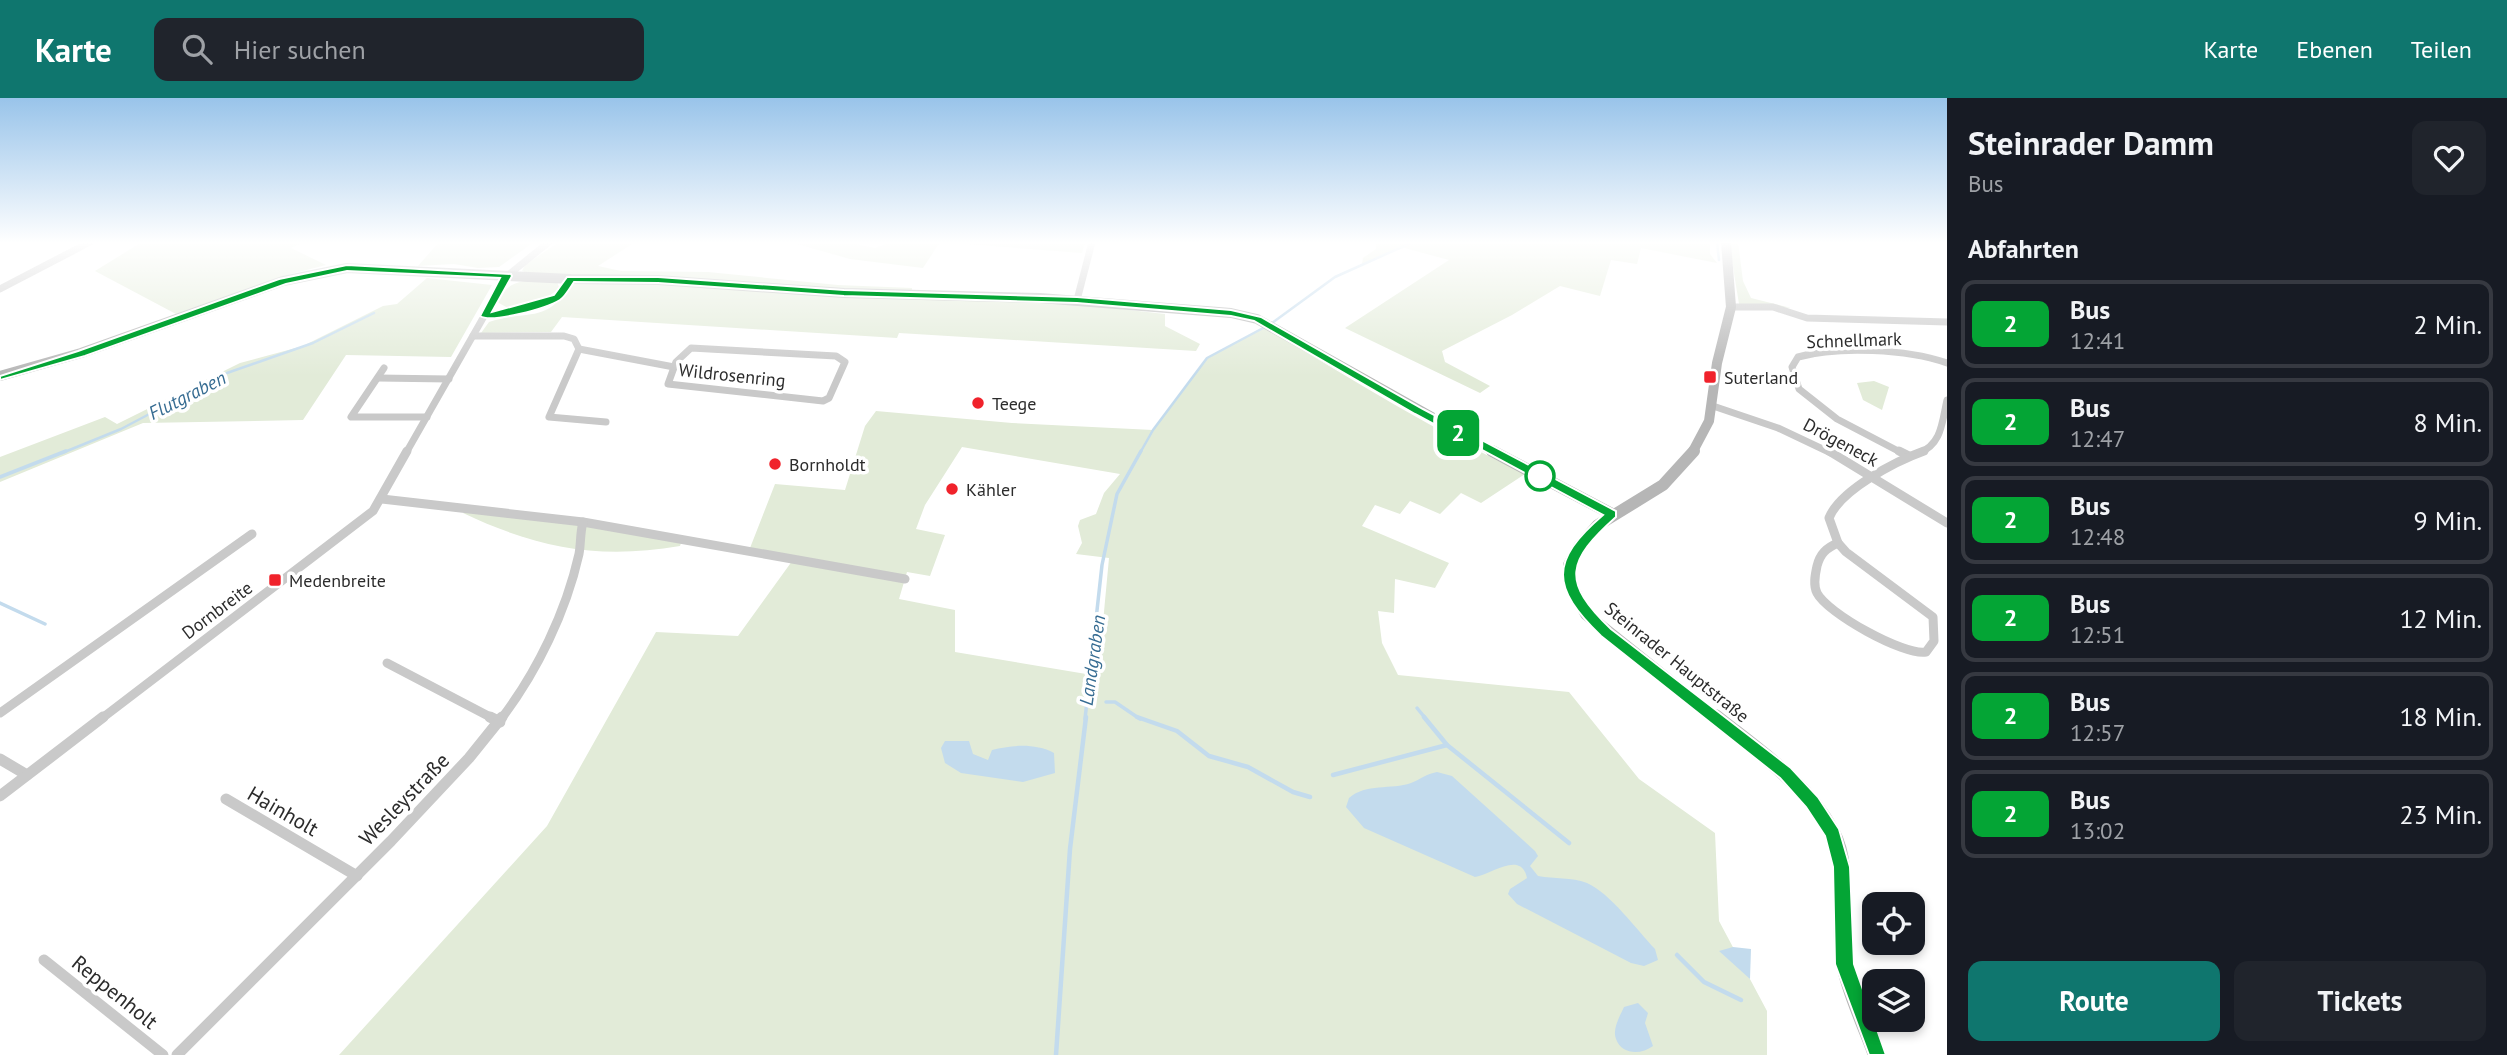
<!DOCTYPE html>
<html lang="de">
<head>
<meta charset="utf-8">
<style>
  :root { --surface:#171b24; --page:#20242c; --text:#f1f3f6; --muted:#9ea1a6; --line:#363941; --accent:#0f766e }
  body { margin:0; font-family:"PT Sans",sans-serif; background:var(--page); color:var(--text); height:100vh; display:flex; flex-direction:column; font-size:26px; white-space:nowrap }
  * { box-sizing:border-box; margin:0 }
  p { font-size:23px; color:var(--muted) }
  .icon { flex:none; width:38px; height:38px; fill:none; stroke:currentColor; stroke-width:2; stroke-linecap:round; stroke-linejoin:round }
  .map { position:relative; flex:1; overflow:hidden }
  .sheet { display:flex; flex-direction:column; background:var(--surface); width:560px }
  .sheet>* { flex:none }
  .badge { padding:0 14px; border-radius:10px; font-size:24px; line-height:46px }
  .controls { position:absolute; left:1862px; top:794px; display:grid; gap:14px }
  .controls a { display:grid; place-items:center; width:63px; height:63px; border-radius:14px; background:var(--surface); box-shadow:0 4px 10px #0003; font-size:35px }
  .map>.badge { position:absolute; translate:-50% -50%; box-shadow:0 0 0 4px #fff }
  h2 { padding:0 21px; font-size:26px; line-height:63px }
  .round { display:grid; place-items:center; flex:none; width:74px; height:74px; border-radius:14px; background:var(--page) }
  .summary { display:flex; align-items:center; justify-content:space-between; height:119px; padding:0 21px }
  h1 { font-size:33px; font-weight:800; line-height:52px }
  .button { display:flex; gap:14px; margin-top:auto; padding:14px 21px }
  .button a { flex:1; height:80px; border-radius:14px; background:var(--accent); color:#fff; font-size:28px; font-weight:800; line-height:80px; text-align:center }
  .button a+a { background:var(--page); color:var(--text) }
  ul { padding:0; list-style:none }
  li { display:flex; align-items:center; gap:21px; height:88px; margin:0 14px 10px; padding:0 7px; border:4px solid var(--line); border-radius:14px }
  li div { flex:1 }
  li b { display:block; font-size:26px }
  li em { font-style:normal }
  li .badge { min-width:77px; font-weight:700; text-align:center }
  header { display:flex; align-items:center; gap:42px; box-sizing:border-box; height:98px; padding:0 35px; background:var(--accent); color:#fff }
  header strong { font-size:33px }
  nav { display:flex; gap:38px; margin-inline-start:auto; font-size:24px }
  .search { width:490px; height:63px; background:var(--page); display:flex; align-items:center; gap:18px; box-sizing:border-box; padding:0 24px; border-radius:14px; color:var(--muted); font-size:26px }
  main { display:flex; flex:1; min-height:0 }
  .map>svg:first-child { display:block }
</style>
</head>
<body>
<header>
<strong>Karte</strong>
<div class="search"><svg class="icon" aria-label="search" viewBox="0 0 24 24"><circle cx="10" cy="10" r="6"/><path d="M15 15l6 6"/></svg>Hier suchen</div>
<nav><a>Karte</a><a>Ebenen</a><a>Teilen</a></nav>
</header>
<main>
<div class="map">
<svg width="1947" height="957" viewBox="0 0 1947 957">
  <rect width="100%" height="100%" fill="#fff"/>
  <g fill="#e2ebd8" fill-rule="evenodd">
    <polygon points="142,144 303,144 291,150 326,167 283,178 176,216 95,173"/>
    <polygon points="439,144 534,144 499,169 478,170 454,166 418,168"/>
    <polygon points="559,144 635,144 598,168 621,173 708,174 838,187 912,190 912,194 530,176 522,173 525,167"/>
    <polygon points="790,144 846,144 875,150 891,144 1085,144 1082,155 940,144 923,170 850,161"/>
    <polygon points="1376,144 1710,144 1710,156 1717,165 1641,150 1637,166 1611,162 1600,198 1560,188 1512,217 1442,253 1445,264 1490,288 1480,295 1345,230 1449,162 1401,149 1362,166 1363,160 1376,151"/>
    <polygon points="1729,144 1738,144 1743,183 1751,200 1791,210 1739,206"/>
    <polygon points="427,180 492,187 451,259 346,257 303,322 143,325 0,384 0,359 105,319 117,326 240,265 303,248 383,208 397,206"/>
    <path d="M 525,183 L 557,184 L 559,189 C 548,205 526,200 512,212 L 497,204 C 504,192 510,185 525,183 Z"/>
    <path d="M 572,185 L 670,186 L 1057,204 L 1165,216 L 1165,228 L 1200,246 L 1196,253 L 899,235 L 897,240 L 562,219 L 551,234 L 481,235 L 489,224 C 529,211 546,227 572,185 Z"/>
    <path d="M 1265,229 C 1350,281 1435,333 1525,376 L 1481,405 L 1461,395 L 1440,416 L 1410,403 L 1400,416 L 1375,407 L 1362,428 L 1449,465 L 1435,490 L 1395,481 L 1394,515 L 1378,513 L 1382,545 L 1398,577 L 1569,594 L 1639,681 L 1715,735 L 1719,823 L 1767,913 L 1767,957 L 339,957 L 547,728 L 656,534 L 738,538 L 795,459 L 750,450 L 775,386 L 845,392 L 865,328 L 876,313 L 1012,325 L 1153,332 L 1207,260 ZM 962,349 L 1120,376 L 1104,395 L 1096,416 L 1080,422 L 1078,428 L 1082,445 L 1076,456 L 1109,460 L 1098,578 L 955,554 L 955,512 L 899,501 L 907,474 L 930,478 L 945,437 L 916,431 L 925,407 Z"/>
    <polygon points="1874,283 1889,289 1882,312 1863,302 1857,285"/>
    <path d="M 468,412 L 570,425 L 681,445 L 680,448 C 598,462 537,450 463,415 Z"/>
  </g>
  <g fill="#c3dbed">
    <path d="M 945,643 L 969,643 L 973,656 L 988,662 L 992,652 C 1012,647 1035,645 1054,655 L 1055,675 L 1023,684 L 961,675 L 945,665 L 941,650 Z"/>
    <path d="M 1437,674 L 1452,678 L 1535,753 L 1538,758 L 1530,768 L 1538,778 C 1555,781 1571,779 1587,785 C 1610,795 1637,832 1655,851 L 1658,862 L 1644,868 L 1631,865 L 1517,806 L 1508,796 L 1510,791 L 1527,780 C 1521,752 1491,777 1475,779 L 1364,730 L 1346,709 L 1349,700 C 1366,685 1391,692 1411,685 C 1421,681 1426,676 1437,674 Z"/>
    <polygon points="1733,849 1751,851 1750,881 1719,853"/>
    <path d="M 1638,905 L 1648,915 L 1645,925 L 1653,948 C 1641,957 1622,957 1616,941 C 1612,931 1620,918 1624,909 Z"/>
  </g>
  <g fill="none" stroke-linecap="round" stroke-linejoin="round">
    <g stroke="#c3dbed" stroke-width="2.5">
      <polyline points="1717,144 1719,162"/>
      <polyline points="1272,225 1335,179 1413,144"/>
      <polyline points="62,355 121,331 227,275 313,245 374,215"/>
      <polyline points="1140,355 1153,332 1207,260 1265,229"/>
    </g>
    <g stroke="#c3dbed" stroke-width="3.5">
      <polyline points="0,379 66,353"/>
      <polyline points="0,505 45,526"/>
      <polyline points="1106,604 1115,604 1140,621"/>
      <polyline points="1417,610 1426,621"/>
      <polyline points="1085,621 1102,467 1117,396 1141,353"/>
    </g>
    <g stroke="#c3dbed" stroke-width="4.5">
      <polyline points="1137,619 1177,633 1209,658 1248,669 1293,694 1310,699"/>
      <polyline points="1424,619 1447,647 1569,745"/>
      <polyline points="1333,677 1447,647"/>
      <polyline points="1677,857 1704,884 1741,902"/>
      <polyline points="1056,957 1070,751 1086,619"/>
    </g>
    <g stroke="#c9c9c9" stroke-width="7">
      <polyline points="0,191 90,144"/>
      <polyline points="1077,202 1092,144"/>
      <polyline points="1731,209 1773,209 1807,220 1947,224"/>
      <polyline points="473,238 564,238 574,241 579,251 549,319 606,324"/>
      <polygon points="691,250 836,258 845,264 829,300 823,303 668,286 676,264"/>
      <polyline points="579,251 674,269"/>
      <polyline points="384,270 351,319 427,319"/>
      <polyline points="378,280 449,281"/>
      <polyline points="1713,308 1778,330 1831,355"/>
      <polyline points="406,355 507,178 549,144"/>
      <path d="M 1902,355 L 1837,321 L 1799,291 L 1792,269 L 1798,259 C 1839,248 1907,251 1947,265"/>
      <path d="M 1919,355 C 1942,346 1942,324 1947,302"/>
    </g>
    <g stroke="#c9c9c9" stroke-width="9">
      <polyline points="1829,353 1947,425"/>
      <polyline points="1899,353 1909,358"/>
      <polyline points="382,401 583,424 905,481"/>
      <path d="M 1838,445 L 1846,454 L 1933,519 L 1934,543 L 1926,554 C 1904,558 1827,515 1817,495 C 1813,487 1815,477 1817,468 C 1820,456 1826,450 1838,445 Z"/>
      <path d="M 1838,445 L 1829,420 C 1840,392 1896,363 1924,353"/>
      <polyline points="387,565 494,621"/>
      <polyline points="0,615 252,436"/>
      <polyline points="101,621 373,413 407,353"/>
      <path d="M 501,621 C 537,574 566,514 579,456 C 581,445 580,435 583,424"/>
    </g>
    <g stroke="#c9c9c9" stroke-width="11">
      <polyline points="490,619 500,624"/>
      <polyline points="0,661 27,677"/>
      <polyline points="0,698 103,619"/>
      <polyline points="226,701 357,778"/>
      <polyline points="44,862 163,957"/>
      <polyline points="177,957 391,743 469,660 502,619"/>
    </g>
    <g stroke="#b6b6b6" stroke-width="10">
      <polyline points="0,278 81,255 283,183 347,170 571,181 658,182 844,195 1040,200 1231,215 1257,221 1496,355"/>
      <polyline points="1692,355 1709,323 1717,265 1731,209 1726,144"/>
    </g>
    <g stroke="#b6b6b6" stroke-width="12">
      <polyline points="1492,353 1612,416"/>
      <polyline points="1694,353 1663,387 1598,427 1579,449 1569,467 1569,483 1586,516 1717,621"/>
    </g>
    <path stroke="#b6b6b6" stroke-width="16" d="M 1715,619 C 1758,653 1805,684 1832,734 C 1853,774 1836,824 1844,866 C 1850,897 1866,928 1876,957"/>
  </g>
  <linearGradient id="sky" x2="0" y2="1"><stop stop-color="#99c4ea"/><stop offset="0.52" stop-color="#fff"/><stop offset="1" stop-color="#fff" stop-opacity="0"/></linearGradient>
  <rect width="1947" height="278" fill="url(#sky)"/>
  <path fill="#04a535" stroke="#fff" stroke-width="2" d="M 347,167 L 511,176 L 512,178 L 492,214 L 554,197 L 567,179 L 658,179 L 844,192 L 1077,199 L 1231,212 L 1261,219 L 1423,311 L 1616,413 L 1616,419 C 1567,463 1561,483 1611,531 L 1791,670 L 1818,699 L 1839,731 L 1850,769 L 1854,866 L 1886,957 L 1869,957 L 1835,866 L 1833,769 L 1825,738 L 1806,709 L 1780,680 L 1601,538 C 1551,490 1549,463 1603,417 L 1415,316 L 1254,223 L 1231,218 L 1077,205 L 844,198 L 658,185 L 574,184 C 570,190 565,199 560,202 C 547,210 491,226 480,218 L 500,180 L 347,173 L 286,186 L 85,258 L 0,282 L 0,278 L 78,253 L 279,181 Z"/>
  <g fill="#f0222b" stroke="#fff" stroke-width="2.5">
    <rect x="1703" y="272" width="14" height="14" rx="3.5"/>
    <circle cx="978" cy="305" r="7"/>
    <circle cx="775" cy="366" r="7"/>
    <circle cx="952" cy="391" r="7"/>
    <rect x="268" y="475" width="14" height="14" rx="3.5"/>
  </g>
  <circle fill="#fff" stroke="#04a535" stroke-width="3.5" cx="1540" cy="378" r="14"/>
  <g text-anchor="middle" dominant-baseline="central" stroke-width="7" stroke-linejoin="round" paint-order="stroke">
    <g font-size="18" fill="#2c2c2c" stroke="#fff">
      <text transform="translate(1854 242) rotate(-2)">Schnellmark</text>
      <text transform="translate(732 277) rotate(6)">Wildrosenring</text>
      <text transform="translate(1841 344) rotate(28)">Drögeneck</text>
      <text transform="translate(217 512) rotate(-37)">Dornbreite</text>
      <text transform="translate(1677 564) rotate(39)">Steinrader Hauptstraße</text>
    </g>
    <g font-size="18" fill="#2c2c2c" stroke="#fff" text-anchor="start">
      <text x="1724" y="279">Suterland</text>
      <text x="992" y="305">Teege</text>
      <text x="789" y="366">Bornholdt</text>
      <text x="966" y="391">Kähler</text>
      <text x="289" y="482">Medenbreite</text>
    </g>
    <g font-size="19" font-style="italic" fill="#366c92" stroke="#fff">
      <text transform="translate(187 297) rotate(-27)">Flutgraben</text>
      <text transform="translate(1092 562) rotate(-82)">Landgraben</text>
    </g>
    <g font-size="21" fill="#2c2c2c" stroke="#fff">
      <text transform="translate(404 701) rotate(-46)">Wesleystraße</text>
      <text transform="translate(283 713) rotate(30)">Hainholt</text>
      <text transform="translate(115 894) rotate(39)">Reppenholt</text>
    </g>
  </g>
</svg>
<div class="controls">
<a><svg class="icon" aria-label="locate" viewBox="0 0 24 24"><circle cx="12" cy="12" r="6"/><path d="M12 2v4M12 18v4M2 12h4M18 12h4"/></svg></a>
<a><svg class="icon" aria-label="layers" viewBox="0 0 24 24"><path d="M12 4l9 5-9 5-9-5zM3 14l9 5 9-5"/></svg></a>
</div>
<b class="badge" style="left:1458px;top:335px;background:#04a535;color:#fff">2</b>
</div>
<section class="sheet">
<div class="summary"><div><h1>Steinrader Damm</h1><p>Bus</p></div><a class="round"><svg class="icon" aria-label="heart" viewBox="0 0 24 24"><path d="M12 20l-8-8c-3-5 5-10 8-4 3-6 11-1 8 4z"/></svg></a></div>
<h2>Abfahrten</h2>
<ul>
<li><span class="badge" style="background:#04a535;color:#fff">2</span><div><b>Bus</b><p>12:41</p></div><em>2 Min.</em></li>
<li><span class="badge" style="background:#04a535;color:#fff">2</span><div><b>Bus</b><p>12:47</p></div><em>8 Min.</em></li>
<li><span class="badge" style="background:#04a535;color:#fff">2</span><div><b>Bus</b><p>12:48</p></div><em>9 Min.</em></li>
<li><span class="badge" style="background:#04a535;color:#fff">2</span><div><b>Bus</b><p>12:51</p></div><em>12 Min.</em></li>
<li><span class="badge" style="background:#04a535;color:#fff">2</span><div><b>Bus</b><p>12:57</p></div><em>18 Min.</em></li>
<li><span class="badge" style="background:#04a535;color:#fff">2</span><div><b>Bus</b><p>13:02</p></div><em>23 Min.</em></li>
</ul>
<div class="button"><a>Route</a><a>Tickets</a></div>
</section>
</main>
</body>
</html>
